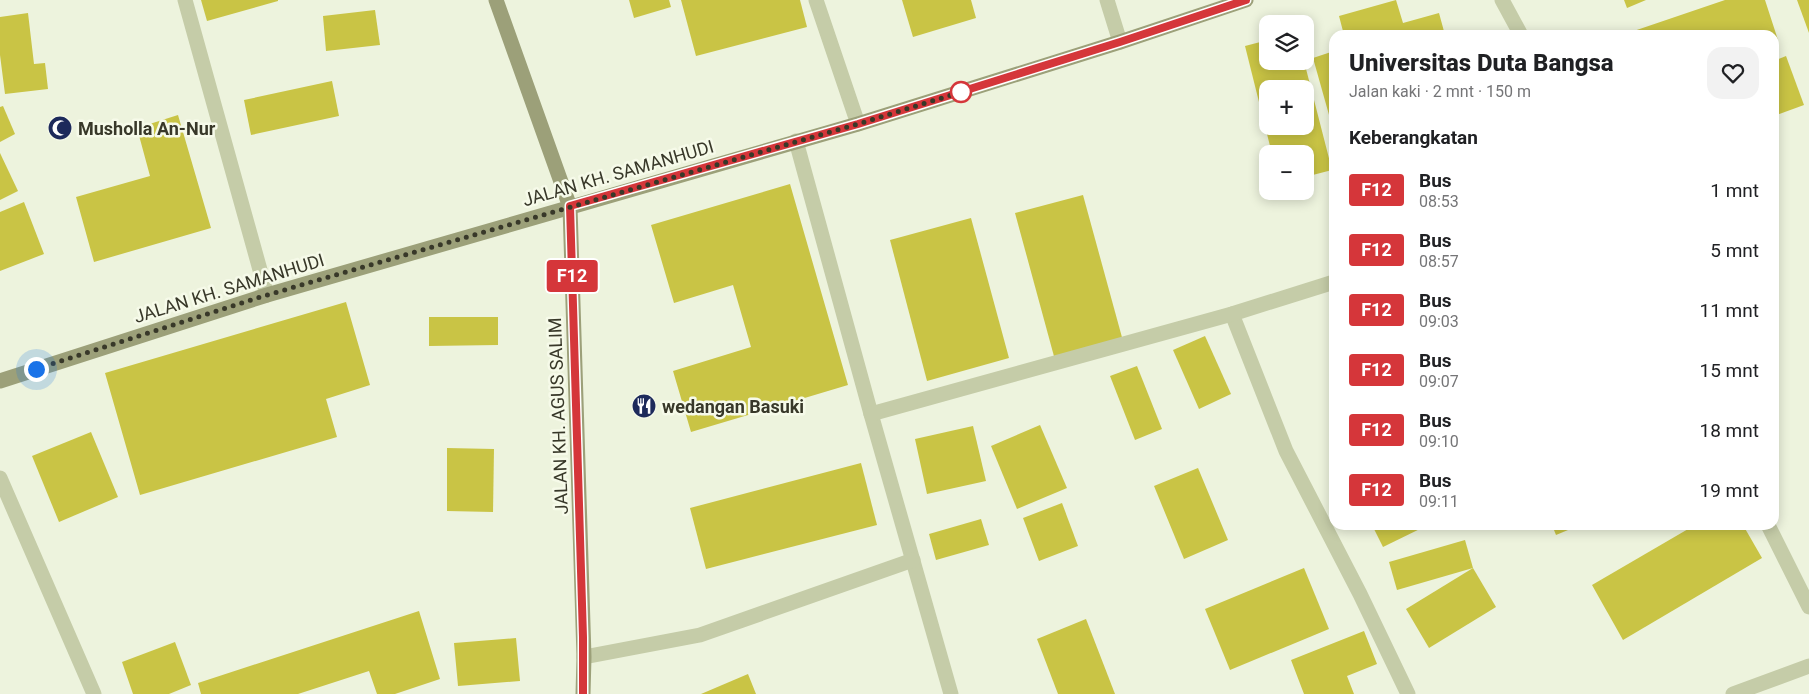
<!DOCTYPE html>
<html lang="id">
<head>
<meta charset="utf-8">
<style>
  :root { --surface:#fff; --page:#f2f2f2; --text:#202124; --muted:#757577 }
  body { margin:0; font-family:Roboto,sans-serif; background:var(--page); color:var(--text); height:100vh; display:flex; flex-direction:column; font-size:19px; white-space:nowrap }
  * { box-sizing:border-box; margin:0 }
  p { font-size:16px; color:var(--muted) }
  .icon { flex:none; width:28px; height:28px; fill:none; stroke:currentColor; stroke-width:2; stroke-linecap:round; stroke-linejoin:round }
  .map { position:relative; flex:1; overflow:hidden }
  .sheet { position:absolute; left:1329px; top:30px; width:450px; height:500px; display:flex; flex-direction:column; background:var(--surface); border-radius:15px; box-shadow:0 2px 12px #0003 }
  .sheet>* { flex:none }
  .badge { padding:0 10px; border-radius:4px; font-size:18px; line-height:32px }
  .fabs { position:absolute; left:1259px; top:15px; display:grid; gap:10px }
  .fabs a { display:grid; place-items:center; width:55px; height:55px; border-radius:10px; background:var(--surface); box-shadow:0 2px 12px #0003; font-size:25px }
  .you { position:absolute; width:25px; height:25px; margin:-12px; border:4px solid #fff; border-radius:50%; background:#1a73e8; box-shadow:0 0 0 8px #1a73e833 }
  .map>.badge { position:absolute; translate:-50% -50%; box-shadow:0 0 0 2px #fff }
  h2 { padding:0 20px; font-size:19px; line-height:45px }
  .round { display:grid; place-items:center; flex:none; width:52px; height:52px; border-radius:15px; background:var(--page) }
  .headline { display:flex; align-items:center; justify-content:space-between; height:85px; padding:0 20px }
  h1 { font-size:24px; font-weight:800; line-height:38px }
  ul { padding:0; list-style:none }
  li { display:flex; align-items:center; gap:15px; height:60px; padding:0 20px }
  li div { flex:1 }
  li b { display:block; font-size:19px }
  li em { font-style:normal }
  li .badge { min-width:55px; font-weight:700; text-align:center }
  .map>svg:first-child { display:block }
</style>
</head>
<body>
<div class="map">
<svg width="1809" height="694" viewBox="0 0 1809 694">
  <rect width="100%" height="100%" fill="#edf3dd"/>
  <g fill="#c9c445" fill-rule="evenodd">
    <polygon points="201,0 278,0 278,1 207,21"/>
    <polygon points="629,0 669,0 671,7 634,18"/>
    <polygon points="681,0 800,0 807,27 696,56"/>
    <polygon points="902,0 971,0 976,18 913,37"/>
    <polygon points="1396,0 1403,23 1439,13 1445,35 1344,35 1339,16"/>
    <polygon points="1624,0 1646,0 1627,8"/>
    <polygon points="1725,0 1765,0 1778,40 1774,42 1774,35 1622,35"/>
    <polygon points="1797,0 1809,0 1809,33"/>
    <polygon points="375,10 380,45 326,51 323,16"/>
    <polygon points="28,13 34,64 45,63 48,89 5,94 0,55 0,17"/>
    <path d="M 1268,40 L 1268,61 L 1304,61 L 1332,170 L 1305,177 L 1305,154 L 1272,154 L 1245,46 ZM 1268,89 L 1305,89 L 1305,126 L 1268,126 Z"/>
    <polygon points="1334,51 1334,129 1333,129 1313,58"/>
    <polygon points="1786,56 1804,105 1774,116 1774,61"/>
    <polygon points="332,81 339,116 251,135 244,100"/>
    <polygon points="3,106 15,134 0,142 0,107"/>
    <polygon points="178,115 211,228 94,262 76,197 150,176 137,128"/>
    <polygon points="0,153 18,191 0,200"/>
    <polygon points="790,184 848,385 691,432 673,371 751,347 733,285 674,303 651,225"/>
    <polygon points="1083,195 1123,341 1055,360 1015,213"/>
    <polygon points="24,202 44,254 0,271 0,212"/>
    <polygon points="971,218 1009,358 927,381 890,240"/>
    <polygon points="1774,281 1779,296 1774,298"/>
    <polygon points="346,302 370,385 326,399 337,437 140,495 105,373"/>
    <polygon points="429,317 498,317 498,345 429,346"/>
    <polygon points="1205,336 1231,394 1199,409 1173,350"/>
    <polygon points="1137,366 1162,429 1135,440 1110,376"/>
    <polygon points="1040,425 1067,488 1017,509 991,446"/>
    <polygon points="973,426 986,481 927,494 915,439"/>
    <polygon points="91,432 118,497 59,522 32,456"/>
    <polygon points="447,448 494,449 493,512 447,511"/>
    <polygon points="861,463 877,525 706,569 690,508"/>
    <polygon points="1198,468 1228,540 1184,559 1154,486"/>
    <polygon points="1062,503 1078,546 1039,561 1023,518"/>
    <polygon points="981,519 989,545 936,560 929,534"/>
    <polygon points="1372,525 1428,525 1383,547"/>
    <polygon points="1552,525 1580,525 1556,535"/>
    <polygon points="1695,525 1743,525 1762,558 1623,640 1592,585"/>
    <polygon points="1465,540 1473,568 1397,590 1389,562"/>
    <polygon points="1304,568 1329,629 1230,670 1205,609"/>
    <polygon points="1473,568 1496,607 1429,648 1406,609"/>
    <polygon points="419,611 440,679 395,694 377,694 369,671 298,694 201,694 198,683"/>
    <polygon points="1086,619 1115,694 1058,694 1037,639"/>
    <polygon points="1364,631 1377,664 1347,676 1354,694 1304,694 1291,660"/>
    <polygon points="516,638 520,681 458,686 454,643"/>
    <polygon points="175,642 191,685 169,694 133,694 122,662"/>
    <polygon points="748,674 756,694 701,694"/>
  </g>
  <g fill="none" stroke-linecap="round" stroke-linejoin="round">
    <polyline stroke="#c5cca8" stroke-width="15" points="816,0 858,124"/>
    <g stroke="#c5cca8" stroke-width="15">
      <polyline points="185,0 267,295"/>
      <polyline points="1107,0 1120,42"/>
      <polyline points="1502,0 1521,35"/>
      <polyline points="796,141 871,414 951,694"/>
      <polyline points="1232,314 1286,451 1360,594 1408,694"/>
      <polyline points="871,414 1232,314 1334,282"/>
      <polyline points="0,478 94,694"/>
      <polyline points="1768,525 1809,607"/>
      <polyline points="584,657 700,635 913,560"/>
      <polyline points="1733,694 1809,666"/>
    </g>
    <g stroke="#9ca079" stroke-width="15">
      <polyline points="496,0 570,207 584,657 583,694"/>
      <polyline points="0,381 267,295 858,124 1120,42 1246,0"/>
    </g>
  </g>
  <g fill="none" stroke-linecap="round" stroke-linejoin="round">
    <defs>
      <polyline id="line" points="583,694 583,637 570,206 858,124 1120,42 1246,0"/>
    </defs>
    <use href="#line" stroke="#fff" stroke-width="11"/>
    <use href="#line" stroke="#d5363a" stroke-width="8"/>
    <polyline stroke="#383829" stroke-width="5" stroke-dasharray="0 9" points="36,369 267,295 858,124 961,92"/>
  </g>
  <defs>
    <symbol id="mosque-disc" viewBox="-11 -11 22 22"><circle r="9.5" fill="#1d2a5b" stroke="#f6fae9"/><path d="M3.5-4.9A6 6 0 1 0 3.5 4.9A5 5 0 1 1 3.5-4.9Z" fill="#fff"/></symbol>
    <symbol id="restaurant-disc" viewBox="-11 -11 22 22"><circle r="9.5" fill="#1d2a5b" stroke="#f6fae9"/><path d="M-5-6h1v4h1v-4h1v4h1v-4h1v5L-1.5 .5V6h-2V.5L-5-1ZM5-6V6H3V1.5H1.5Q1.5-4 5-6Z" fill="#fff"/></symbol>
  </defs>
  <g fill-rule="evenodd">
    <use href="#mosque-disc" x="46" y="114" width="28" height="28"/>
    <use href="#restaurant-disc" x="630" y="392" width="28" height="28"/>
  </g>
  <circle fill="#fff" stroke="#d5363a" stroke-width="2.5" cx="961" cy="92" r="10"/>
  <g text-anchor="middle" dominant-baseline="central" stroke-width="5" stroke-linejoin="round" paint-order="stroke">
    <g font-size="18" font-weight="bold" fill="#383829" stroke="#f6fae9" text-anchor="start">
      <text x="78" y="128">Musholla An-Nur</text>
      <text x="662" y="406">wedangan Basuki</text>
    </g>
    <g font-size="18" fill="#383829" stroke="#f6fae9">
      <text transform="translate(618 173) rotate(-16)">JALAN KH. SAMANHUDI</text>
      <text transform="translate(229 288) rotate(-17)">JALAN KH. SAMANHUDI</text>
      <text transform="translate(558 416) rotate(-92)">JALAN KH. AGUS SALIM</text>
    </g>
  </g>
</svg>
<div class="fabs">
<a><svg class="icon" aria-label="layers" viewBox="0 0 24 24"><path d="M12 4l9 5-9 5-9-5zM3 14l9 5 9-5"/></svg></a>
<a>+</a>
<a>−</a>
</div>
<div class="you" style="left:36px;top:369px"></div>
<b class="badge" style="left:572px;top:276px;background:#d5363a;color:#fff">F12</b>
<section class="sheet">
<div class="headline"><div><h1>Universitas Duta Bangsa</h1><p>Jalan kaki · 2 mnt · 150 m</p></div><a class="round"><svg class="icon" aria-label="heart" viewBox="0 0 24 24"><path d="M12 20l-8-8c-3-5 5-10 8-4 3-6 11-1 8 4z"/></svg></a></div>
<h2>Keberangkatan</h2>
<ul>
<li><span class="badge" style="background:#d5363a;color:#fff">F12</span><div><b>Bus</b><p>08:53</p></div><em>1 mnt</em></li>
<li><span class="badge" style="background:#d5363a;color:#fff">F12</span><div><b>Bus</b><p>08:57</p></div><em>5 mnt</em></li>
<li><span class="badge" style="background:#d5363a;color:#fff">F12</span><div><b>Bus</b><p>09:03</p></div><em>11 mnt</em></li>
<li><span class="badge" style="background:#d5363a;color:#fff">F12</span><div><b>Bus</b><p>09:07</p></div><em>15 mnt</em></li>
<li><span class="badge" style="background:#d5363a;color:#fff">F12</span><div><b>Bus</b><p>09:10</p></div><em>18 mnt</em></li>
<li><span class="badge" style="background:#d5363a;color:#fff">F12</span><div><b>Bus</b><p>09:11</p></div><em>19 mnt</em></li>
</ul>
</section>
</div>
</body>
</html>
